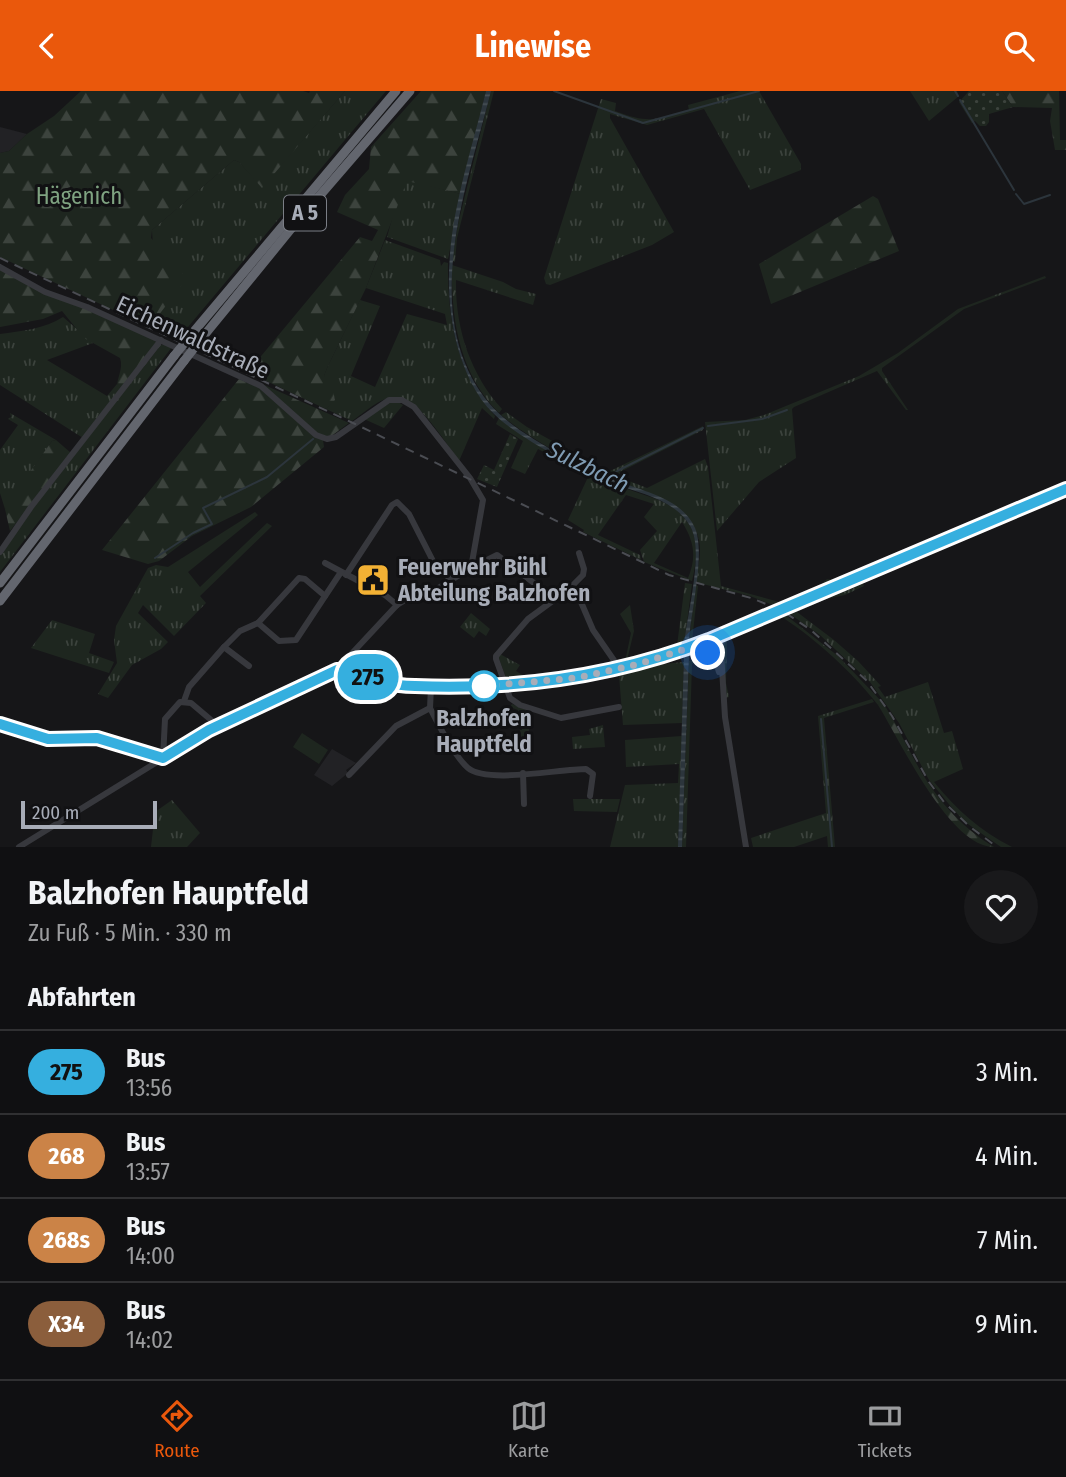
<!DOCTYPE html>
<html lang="de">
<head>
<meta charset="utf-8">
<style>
  :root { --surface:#101012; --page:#19191b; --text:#f1f3f6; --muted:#9c9d9f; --line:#303032; --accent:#ea580c }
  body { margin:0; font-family:"Fira Sans Condensed",sans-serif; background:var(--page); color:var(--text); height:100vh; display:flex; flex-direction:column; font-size:26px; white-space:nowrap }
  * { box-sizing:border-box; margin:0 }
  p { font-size:23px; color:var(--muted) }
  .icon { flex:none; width:38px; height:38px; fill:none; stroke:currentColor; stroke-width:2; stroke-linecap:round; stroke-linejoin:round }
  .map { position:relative; height:756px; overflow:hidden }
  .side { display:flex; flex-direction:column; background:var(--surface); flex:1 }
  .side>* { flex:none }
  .badge { padding:0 14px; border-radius:23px; font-size:24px; line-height:46px }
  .scale { position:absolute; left:21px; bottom:18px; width:136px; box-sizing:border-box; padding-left:7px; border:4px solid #a8adb8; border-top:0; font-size:19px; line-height:24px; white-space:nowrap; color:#a8adb8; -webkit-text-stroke:5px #111113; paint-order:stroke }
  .you { position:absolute; width:35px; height:35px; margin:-18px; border:5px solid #fff; border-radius:50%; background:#1a73e8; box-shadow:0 0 0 10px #1a73e833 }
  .map>.badge { position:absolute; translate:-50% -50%; box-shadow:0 0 0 4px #fff }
  h2 { padding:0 28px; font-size:26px; line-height:63px }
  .round { display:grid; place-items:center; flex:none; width:74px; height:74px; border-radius:37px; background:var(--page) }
  .summary { display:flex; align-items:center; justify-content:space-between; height:119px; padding:0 28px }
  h1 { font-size:33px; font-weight:700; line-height:52px }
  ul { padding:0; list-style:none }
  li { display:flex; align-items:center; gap:21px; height:84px; padding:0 28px; border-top:2px solid var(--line) }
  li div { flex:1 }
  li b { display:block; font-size:26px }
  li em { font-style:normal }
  li .badge { min-width:77px; font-weight:700; text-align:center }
  header { display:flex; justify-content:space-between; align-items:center; height:91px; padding:0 28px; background:var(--accent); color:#fff; font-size:32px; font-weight:700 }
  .menu { display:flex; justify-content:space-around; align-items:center; height:98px; border-top:2px solid var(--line); background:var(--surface); font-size:19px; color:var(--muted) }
  .menu a { display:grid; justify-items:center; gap:4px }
  .menu .current { color:var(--accent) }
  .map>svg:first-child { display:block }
</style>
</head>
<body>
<header><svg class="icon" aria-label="back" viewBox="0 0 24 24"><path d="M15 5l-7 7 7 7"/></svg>Linewise<svg class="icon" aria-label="search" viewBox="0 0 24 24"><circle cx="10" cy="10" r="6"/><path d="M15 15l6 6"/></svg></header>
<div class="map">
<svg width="1066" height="756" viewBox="0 0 1066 756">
  <defs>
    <pattern id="grass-tufts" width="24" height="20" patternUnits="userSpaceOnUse" patternTransform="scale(1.75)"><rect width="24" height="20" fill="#1e261f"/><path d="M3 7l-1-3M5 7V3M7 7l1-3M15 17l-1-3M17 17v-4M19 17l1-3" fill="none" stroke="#3c433d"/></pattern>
    <pattern id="forest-firs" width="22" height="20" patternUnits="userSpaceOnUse" patternTransform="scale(1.75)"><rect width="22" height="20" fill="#1e261f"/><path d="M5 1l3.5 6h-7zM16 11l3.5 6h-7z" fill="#3c433d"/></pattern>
    <pattern id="garden-dots" width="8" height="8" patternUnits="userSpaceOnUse" patternTransform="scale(1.75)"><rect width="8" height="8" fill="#1e261f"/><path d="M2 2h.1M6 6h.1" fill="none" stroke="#3c433d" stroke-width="1.8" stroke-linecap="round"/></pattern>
    <pattern id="water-rules" width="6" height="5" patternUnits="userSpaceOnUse" patternTransform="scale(1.75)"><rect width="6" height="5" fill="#2c353c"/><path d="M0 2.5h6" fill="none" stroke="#485056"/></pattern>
  </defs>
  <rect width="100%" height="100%" fill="#161618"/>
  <g fill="#222225">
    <polygon points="0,36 27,43 9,60 0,62"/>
    <polygon points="332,658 356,672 346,679 348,682 332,695 314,684"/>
  </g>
  <g fill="url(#grass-tufts)" fill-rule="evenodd">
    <polygon points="345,0 386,0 177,249 158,240 152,139 234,69 239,71 262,96"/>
    <polygon points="491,0 494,0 457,147 455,171 452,170 458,133"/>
    <path d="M 740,0 L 759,0 L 801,73 L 801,79 L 750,99 L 704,18 L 647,34 L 610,23 L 610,27 L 674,141 L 652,154 L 550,194 L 546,193 L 544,187 L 601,8 L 616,12 L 615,20 C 649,33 655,29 689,19 L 688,14 Z"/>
    <polygon points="910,0 957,0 959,5 929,30"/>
    <polygon points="407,89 461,103 448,168 387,146 397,110"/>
    <path d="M 385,149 L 440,169 L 441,175 L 444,171 L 448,172 C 447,227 457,283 495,325 L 494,328 L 482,317 L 459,370 C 446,353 419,306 395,306 C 380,306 364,322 352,330 L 326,318 L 335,308 L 324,285 L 327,277 L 360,209 L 380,215 L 351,285 L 375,296 L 407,223 L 447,234 L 445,223 L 366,197 Z"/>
    <path d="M 452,174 L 503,191 L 516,198 L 536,203 L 533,214 L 456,189 C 455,236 470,283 502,318 L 499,322 C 459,282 451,228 452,174 Z"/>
    <polygon points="1045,185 1046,187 964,218 882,277 882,280 908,319 906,319 877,280 794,316 792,318 796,367 759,391 717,440 705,331 745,329 764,324 859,285 898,262 958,218"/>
    <path d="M 63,226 L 93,252 L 47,269 L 107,305 L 117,293 L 119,300 L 83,347 L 0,294 L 0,243 C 21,240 45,238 63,226 Z"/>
    <polygon points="166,253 172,256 0,481 0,464 49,395 161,254"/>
    <polygon points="398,311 403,314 384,337 364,328 390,312"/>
    <path d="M 506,321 L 527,336 L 608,381 L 703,335 L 703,339 L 620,381 L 619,386 L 647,397 L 705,368 L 708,376 L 721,495 L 783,512 L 811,503 L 827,488 L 833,489 L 833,493 L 781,517 L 750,505 L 695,491 C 699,474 704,454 695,438 C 677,404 635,400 604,385 C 569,368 531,349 501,324 Z"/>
    <polygon points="10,322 56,349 52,350 5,418 0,402 0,359 18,334 8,328 11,326"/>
    <path d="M 499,327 C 521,345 547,357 572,370 C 588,379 604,388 620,395 C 642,405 671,408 686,429 C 700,447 697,469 692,490 L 644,471 L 640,459 L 657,440 L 644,426 L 654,413 L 626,404 L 598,444 L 640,464 L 641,469 L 583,441 L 584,439 L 568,429 L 589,384 L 538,358 L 525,383 L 511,377 L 523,350 L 496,333 ZM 682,431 C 694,450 697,466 688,487 L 654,472 Z"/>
    <polygon points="1066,401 1066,405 974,444 975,440"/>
    <polygon points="255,421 258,424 188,481 200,496 267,432 272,435 200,505 206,512 174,545 143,514 138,522 168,551 161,558 132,574 108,607 98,603 117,572 114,549 116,535 148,477 156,474 168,476"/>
    <path d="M 967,443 L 971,445 L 862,491 L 864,495 L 845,504 L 821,509 L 797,521 L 834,549 L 858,570 L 881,595 L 878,596 L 885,606 L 928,591 L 944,642 L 952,640 L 963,678 L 934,691 C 957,719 980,740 1012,756 L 1001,756 L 965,731 L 953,718 L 929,689 L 899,632 L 870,591 L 820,544 L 787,521 Z"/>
    <polygon points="685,492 692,493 684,554 621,574 619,572 626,566 631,542 620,523 630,514 634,540 627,569 677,555"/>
    <polygon points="695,494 698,495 692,550 772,517 776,519 689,553"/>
    <polygon points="471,522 490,538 486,545 479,540 474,547 460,536"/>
    <path d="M 783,522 L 838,565 L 882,611 L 878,614 C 852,581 817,549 782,526 L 727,550 L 726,592 L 729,606 L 725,607 L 723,549 Z"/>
    <polygon points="52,529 95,543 89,562 114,571 109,582 31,557"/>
    <polygon points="500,563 520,574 516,580 532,590 508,592 498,565"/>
    <polygon points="702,567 710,573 702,569 692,573 686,756 682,756 689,570"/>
    <polygon points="684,571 682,632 623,634 619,584 663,573"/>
    <polygon points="872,608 874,611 824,627 835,756 828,756 827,745 794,756 753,756 751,747 826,722 818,625"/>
    <polygon points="512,613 526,619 532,659 523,658 520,639 522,639 521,629 517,626 518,619 510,616"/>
    <polygon points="603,634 605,656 573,658 572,646 590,644 589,638"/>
    <polygon points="682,645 678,756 610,756 625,694 678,692 679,673 626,676 625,649"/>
    <polygon points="573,708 620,708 617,721 574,720"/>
    <polygon points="172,709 200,742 187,756 151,756 155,721"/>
  </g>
  <g fill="url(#forest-firs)">
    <polygon points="81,0 303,0 309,2 310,0 345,0 262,97 239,71 234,69 152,139 151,147 187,187 158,225 158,240 0,166 0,62 9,60 27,43 54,25"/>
    <polygon points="421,0 486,0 461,103 407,90 366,197 327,277 324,285 331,290 335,309 326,318 232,274 238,267 257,270 360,146 372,150 378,139 337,121 345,104 369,78 371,56"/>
    <polygon points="1002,0 1059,0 1060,49 1066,49 1066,59 1055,59 1050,30 1052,17 1013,16"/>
    <polygon points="873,105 878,108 899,160 771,213 759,173"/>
    <path d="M 0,178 L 76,214 L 144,242 L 161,254 L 123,302 L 117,299 C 116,287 124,278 120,267 L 84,247 L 62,220 L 43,228 L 0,236 Z"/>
    <polygon points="239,288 267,300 323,349 324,356 251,416 192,445 159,470 148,473 102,459"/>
    <polygon points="260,292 349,332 330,346 315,342"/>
    <polygon points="56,349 71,362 10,440 5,418 7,413 52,350"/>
    <path d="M 880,611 L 882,611 C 895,629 903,649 914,668 C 933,704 959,735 994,756 C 949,756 900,649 878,614 Z"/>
  </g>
  <g fill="url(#garden-dots)">
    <polygon points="969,0 1002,0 1013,16 989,23 989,31 986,35 980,35 975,30 972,32 959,11"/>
    <polygon points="510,343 518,348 497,396 477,388 484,374 494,379"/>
  </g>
  <polygon fill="#1e261f" points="302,642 328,659 319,673 293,656"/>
  <g fill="url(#water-rules)">
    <path d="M 486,0 L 491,0 C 467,96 417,225 489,312 C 512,341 580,375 615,389 C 643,401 681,406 695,437 C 706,463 690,522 689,553 L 684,554 C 687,523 703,465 692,439 C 679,409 640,403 613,392 C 578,378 521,349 494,323 C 475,305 464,279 457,254 C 434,165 465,86 486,0 Z"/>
    <polygon points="689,565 682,756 678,756 684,566"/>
  </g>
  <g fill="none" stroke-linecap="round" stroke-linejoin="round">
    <g stroke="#2c353c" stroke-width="2">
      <polyline points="554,0 643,32 759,0"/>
      <polyline points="955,0 958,5"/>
      <polyline points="960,9 1014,99"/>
      <polyline points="1016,103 1024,113 1050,104"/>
      <polyline points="708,335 762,328 787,319"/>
      <polyline points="608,387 619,379 703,337"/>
      <polyline points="155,467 193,442 212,433 203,417 267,386 313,348"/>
      <polyline points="791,522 859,493"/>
      <polyline points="723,554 726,549 780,525"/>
      <polyline points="821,628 832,756"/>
    </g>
    <g stroke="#37383d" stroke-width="6">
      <polyline points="0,176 45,201 87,216 261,295 316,344 327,348 336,346 389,309 402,309 414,316 470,387 483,409 471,477 435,499 410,506 397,514 342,573 340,579"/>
      <polyline points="0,461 31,416 161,249"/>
      <polyline points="579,462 584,478 583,484 569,498 528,528 496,565 496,568 510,607 520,614 561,627 619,616"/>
      <polyline points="325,472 385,504 397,514"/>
      <polyline points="471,477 497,464 555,508"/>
      <polyline points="346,484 392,414 397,411 409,423 434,472 452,490"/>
      <polyline points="569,498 581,511 593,539 620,578"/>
      <polyline points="258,532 279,550 296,549 341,481"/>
      <polyline points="720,545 725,626 746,756"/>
      <polyline points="709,549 719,581"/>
      <polyline points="224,556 249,575"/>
      <polyline points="687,560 703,560 713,567"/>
      <polyline points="184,610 189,596 224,556 240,540 258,532 299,487 305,488 325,505"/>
      <path d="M 430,617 C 438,633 454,665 468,677 C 487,693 559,678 586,678 L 593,683 L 590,705"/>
      <polyline points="0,633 48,648 97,647 163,667"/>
      <polyline points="163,667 165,628 180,611 191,612 217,634"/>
      <polyline points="523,682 524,713"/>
      <polyline points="349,684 396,635 430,617 431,596"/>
      <path d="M 19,756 L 209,639 L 333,580 C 351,576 367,587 384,591 C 398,595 413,595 427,595 C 528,598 625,583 720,545 L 1066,398"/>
    </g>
    <g stroke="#63666e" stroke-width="9">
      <polyline points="191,244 396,0"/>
      <polyline points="202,247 291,138 410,0"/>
      <polyline points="0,492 174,265"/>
      <polyline points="0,510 184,270"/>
    </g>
    <polyline stroke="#4a4c52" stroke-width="2" stroke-dasharray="9 7" stroke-linecap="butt" points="0,167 353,332 669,484 751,507 781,519 811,539 867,590 892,625 929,691 944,711 969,735 997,756"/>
    <g stroke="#63666e" stroke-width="9">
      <polyline points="174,265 191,244"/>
      <polyline points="184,270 202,247"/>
    </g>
  </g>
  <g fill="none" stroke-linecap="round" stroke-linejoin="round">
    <defs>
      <path id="line" d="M 0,633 L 48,648 L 97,647 L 163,667 L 209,639 L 337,579 C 351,578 364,585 378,590 C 390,593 402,595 415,595 C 516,599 614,586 709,549 L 1066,398"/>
    </defs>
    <use href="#line" stroke="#fff" stroke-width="16"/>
    <use href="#line" stroke="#35afdf" stroke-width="10"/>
    <polyline stroke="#a8adb8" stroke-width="7" stroke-dasharray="0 12.6" points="484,595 576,587 639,573 682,559 708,562"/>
  </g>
  <defs>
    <symbol id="civic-square" viewBox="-11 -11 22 22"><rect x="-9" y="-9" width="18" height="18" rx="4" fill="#f2b134" stroke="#111113"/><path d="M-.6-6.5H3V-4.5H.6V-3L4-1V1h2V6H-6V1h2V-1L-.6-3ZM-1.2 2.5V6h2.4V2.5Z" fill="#111"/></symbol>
  </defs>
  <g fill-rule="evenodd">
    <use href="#civic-square" x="354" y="470" width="38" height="38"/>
  </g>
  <circle fill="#fff" stroke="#35afdf" stroke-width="3.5" cx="484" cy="595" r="14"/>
  <g text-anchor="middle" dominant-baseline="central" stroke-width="6" stroke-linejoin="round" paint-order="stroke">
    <rect fill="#111113" stroke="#7b7e86" stroke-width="2" x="284" y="104.5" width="42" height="35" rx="5"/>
    <g font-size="21" font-weight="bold" fill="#a8adb8">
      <text x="305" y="122">A 5</text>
    </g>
    <g font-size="23" fill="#7fa381" stroke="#111113">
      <text x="79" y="105">Hägenich</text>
    </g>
    <g font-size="23" fill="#a8adb8" stroke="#111113">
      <text transform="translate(193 246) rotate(25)">Eichenwaldstraße</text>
    </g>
    <g font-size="23" font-weight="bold" fill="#a8adb8" stroke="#111113" text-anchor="start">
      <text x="398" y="476">Feuerwehr Bühl<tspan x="398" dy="26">Abteilung Balzhofen</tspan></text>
    </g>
    <g font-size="23" font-weight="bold" fill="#a8adb8" stroke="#111113">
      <text x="484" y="627">Balzhofen<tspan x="484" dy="26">Hauptfeld</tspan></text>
    </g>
    <g font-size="24" font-style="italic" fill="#7f9bb3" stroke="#111113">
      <text transform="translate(588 376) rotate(26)">Sulzbach</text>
    </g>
  </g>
</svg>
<div class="scale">200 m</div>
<div class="you" style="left:708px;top:562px"></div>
<b class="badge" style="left:368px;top:586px;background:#35afdf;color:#111">275</b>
</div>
<section class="side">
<div class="summary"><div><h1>Balzhofen Hauptfeld</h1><p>Zu Fuß · 5 Min. · 330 m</p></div><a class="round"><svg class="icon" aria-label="heart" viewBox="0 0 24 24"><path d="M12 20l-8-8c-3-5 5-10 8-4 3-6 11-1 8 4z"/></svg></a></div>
<h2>Abfahrten</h2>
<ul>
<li><span class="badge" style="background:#35afdf;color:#111">275</span><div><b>Bus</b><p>13:56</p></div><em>3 Min.</em></li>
<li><span class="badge" style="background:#cb8347;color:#fff">268</span><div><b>Bus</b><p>13:57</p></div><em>4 Min.</em></li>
<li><span class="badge" style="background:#cb8347;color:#fff">268s</span><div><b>Bus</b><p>14:00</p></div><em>7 Min.</em></li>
<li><span class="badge" style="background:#8b5e3c;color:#fff">X34</span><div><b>Bus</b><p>14:02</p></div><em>9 Min.</em></li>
</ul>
</section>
<nav class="menu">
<a class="current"><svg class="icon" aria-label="directions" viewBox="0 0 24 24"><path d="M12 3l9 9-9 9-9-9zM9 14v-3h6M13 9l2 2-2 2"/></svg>Route</a>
<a><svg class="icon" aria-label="map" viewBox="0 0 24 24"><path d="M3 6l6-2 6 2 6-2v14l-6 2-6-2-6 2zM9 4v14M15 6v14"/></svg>Karte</a>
<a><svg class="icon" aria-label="tickets" viewBox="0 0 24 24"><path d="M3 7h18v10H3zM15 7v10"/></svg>Tickets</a>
</nav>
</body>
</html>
